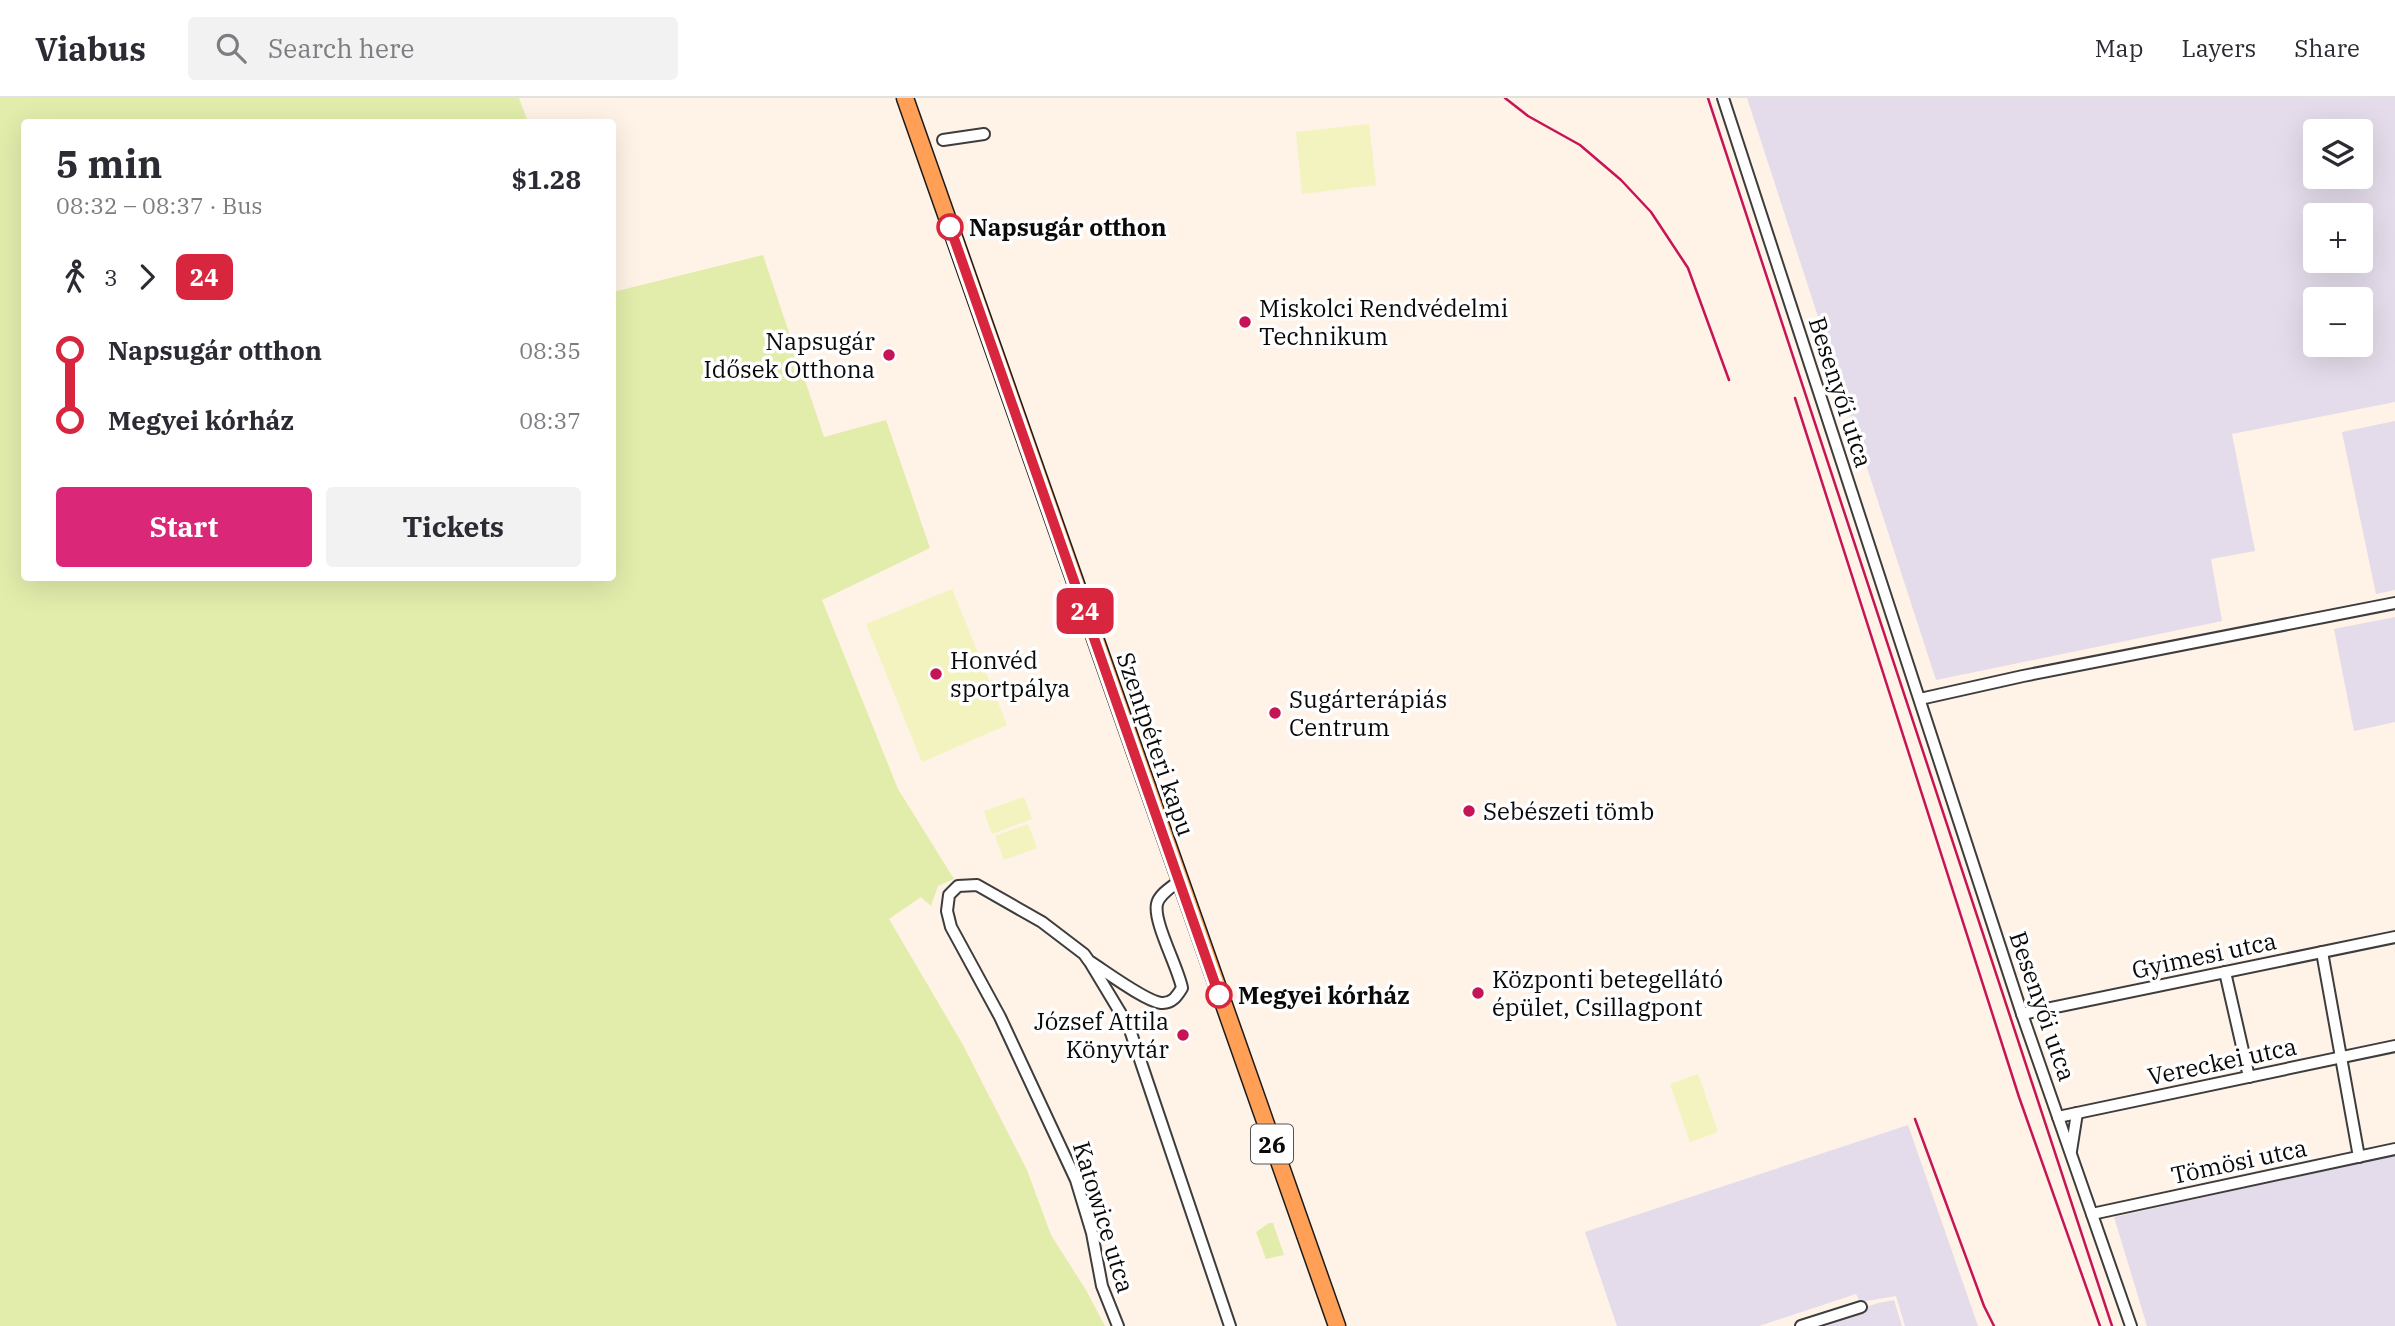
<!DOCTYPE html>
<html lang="en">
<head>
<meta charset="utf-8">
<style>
  :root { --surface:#fff; --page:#f2f2f3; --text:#2b2b33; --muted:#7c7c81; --line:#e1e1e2; --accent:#db2777 }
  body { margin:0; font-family:"IBM Plex Serif",serif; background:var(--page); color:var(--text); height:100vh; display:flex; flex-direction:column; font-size:26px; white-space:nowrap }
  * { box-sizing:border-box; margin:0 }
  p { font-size:23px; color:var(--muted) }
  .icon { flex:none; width:38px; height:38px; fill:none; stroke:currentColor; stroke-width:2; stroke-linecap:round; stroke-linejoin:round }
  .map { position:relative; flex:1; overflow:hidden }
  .details { position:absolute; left:21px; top:21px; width:595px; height:462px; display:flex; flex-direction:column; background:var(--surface); border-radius:7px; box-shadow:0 7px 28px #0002 }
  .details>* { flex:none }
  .badge { padding:0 14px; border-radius:10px; font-size:24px; line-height:46px }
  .buttons { position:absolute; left:2303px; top:21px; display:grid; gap:14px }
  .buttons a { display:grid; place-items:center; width:70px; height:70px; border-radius:7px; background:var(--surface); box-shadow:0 7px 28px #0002; font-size:35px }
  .map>.badge { position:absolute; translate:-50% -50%; box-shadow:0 0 0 4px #fff }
  .legs { display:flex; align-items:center; gap:10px; height:77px; padding:0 35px; font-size:23px }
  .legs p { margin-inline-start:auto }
  .head { display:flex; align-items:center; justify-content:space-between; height:119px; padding:0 35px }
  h1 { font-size:38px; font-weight:700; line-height:52px }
  .action { display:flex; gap:14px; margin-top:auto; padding:14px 35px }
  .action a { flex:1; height:80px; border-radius:7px; background:var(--accent); color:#fff; font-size:28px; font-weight:700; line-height:80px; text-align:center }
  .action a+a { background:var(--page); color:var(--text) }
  ul { padding:0 35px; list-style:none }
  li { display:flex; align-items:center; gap:24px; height:70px; font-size:26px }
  li i { display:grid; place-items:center; width:10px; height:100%; margin:0 9px; background:currentColor }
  li i::after { content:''; width:18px; height:18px; margin:-9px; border:5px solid; border-radius:50%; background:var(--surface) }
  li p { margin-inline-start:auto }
  li:first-child i { background:linear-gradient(#0000 50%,currentColor 0) }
  li:last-child i { background:linear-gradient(currentColor 50%,#0000 0) }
  header { display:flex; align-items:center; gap:42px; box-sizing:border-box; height:98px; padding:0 35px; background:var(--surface); border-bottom:2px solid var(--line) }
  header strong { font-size:33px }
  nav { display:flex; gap:38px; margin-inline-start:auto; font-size:24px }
  .search { width:490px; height:63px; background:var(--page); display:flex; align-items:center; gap:18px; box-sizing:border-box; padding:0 24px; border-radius:7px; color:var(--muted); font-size:26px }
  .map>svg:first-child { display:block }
</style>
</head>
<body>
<header>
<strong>Viabus</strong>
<div class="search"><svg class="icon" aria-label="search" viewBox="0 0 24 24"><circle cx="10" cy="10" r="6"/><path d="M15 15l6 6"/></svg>Search here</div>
<nav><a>Map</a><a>Layers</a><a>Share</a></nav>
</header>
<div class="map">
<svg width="2395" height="1228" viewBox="0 0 2395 1228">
  <rect width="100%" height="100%" fill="#fff2e6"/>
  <g fill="#e4dcea" fill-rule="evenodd">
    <path d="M 1747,0 L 2395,0 L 2395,304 L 2232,336 L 2255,453 L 2211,461 L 2222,523 L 1936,582 ZM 2315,33 L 2361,33 L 2361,79 L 2315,79 ZM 2315,117 L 2361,117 L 2361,163 L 2315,163 ZM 2361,201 L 2361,247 L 2315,247 L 2315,201 Z"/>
    <polygon points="2395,323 2395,492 2376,496 2342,334"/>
    <polygon points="2395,519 2395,624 2354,633 2334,531"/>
    <polygon points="1908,1027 1978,1228 1905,1228 1896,1198 1860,1204 1856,1196 1759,1228 1617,1228 1585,1134"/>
    <polygon points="2395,1057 2395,1228 2147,1228 2114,1119"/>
    <polygon points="1894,1202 1902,1228 1811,1228 1878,1205"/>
  </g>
  <g fill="#e2edac">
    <polygon points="0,0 519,0 528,24 24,24 24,480 612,480 613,194 763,157 824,339 886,322 930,450 822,502 898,691 954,781 938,788 931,808 921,799 889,821 963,947 1027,1072 1051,1137 1086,1192 1105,1228 0,1228"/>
    <polygon points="1269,1125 1273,1125 1284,1157 1266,1161 1256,1134"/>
  </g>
  <g fill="#f2f3bf">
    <polygon points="1369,26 1376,87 1302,96 1296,34"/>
    <polygon points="952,491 1007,627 922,664 866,526"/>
    <polygon points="1024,699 1032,721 992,736 984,713"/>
    <polygon points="1028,726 1037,750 1004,762 995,738"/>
    <polygon points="1698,976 1718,1034 1690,1044 1670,986"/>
  </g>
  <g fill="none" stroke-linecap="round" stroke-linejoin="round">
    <defs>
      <g id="minor">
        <polyline points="1723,0 2022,916 2131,1228"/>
        <polyline points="943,42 984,36"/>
        <polyline points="1920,601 2023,578 2395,505"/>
        <polyline points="2322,854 2359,1059"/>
        <polyline points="1091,866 1129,929 1230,1228"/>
        <polyline points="2225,874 2249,979"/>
        <polyline points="2022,916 2395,839"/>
        <polyline points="2058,1019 2395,948"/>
        <polyline points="2071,1053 2077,1015"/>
        <polyline points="2092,1116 2395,1051"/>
        <path d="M 1118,1228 L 1102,1188 L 1092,1135 L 1076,1082 L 1000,919 L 951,829 L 947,813 L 949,797 L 958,788 L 977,787 L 1042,824 L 1084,856 L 1089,863 C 1105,873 1145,903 1161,905 C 1172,906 1177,898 1182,890 C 1178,869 1153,824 1157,806 C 1159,796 1172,789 1179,783"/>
        <polyline points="1801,1228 1861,1209"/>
      </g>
      <polyline id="primary" points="905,0 1337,1228"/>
    </defs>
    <use href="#minor" stroke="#3d3d3d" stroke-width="14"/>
    <use href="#primary" stroke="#1b1b1b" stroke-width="19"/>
    <use href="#minor" stroke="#fff" stroke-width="10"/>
    <use href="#primary" stroke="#ffa056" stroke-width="16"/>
    <g stroke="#c61556" stroke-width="2.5">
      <polyline points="1505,0 1528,18 1580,47 1621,82 1651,114 1688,170 1729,282"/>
      <polyline points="1708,0 2112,1228"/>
      <polyline points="1795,300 2019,999 2100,1228"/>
      <polyline points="1915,1021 1984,1208 1994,1228"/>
    </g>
  </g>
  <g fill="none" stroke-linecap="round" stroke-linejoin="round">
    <defs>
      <polyline id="line-1" points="950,129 1219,897"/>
    </defs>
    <use href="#line-1" stroke="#fff" stroke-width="16"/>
    <use href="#line-1" stroke="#d7263d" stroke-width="10"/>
  </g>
  <g fill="#fff" stroke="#d7263d" stroke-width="3.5">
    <circle cx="950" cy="129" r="12"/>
    <circle cx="1219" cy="897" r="12"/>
  </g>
  <g fill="#c61556" stroke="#fff" stroke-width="2.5">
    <circle cx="1245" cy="224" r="7"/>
    <circle cx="889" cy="257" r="7"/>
    <circle cx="936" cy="576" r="7"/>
    <circle cx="1275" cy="615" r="7"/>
    <circle cx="1469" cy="713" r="7"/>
    <circle cx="1478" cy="895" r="7"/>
    <circle cx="1183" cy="937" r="7"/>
  </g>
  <g text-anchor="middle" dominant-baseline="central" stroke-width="7" stroke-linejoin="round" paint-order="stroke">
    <rect fill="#fff" stroke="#545454" stroke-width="2" x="1251" y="1026.5" width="42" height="39" rx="5"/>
    <g font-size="23" font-weight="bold" fill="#0a0a0a">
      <text x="1272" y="1046">26</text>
    </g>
    <g font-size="24" font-weight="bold" fill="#0a0a0a" stroke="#fff" text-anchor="start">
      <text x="969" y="129">Napsugár otthon</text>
      <text x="1238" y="897">Megyei kórház</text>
    </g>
    <g font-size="24" fill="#0a0a0a" stroke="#fff" text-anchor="start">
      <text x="1259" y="210">Miskolci Rendvédelmi<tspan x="1259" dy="28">Technikum</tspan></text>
      <text x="875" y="243" text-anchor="end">Napsugár<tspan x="875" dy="28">Idősek Otthona</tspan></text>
      <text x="950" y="562">Honvéd<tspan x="950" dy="28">sportpálya</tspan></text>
      <text x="1289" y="601">Sugárterápiás<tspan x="1289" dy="28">Centrum</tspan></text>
      <text x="1483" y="713">Sebészeti tömb</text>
      <text x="1492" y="881">Központi betegellátó<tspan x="1492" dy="28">épület, Csillagpont</tspan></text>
      <text x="1169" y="923" text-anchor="end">József Attila<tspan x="1169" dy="28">Könyvtár</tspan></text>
    </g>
    <g font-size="24" fill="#0a0a0a" stroke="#fff">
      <text transform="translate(1841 294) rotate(72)">Besenyői utca</text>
      <text transform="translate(1156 646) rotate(71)">Szentpéteri kapu</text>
      <text transform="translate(2204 857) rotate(-12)">Gyimesi utca</text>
      <text transform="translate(2043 908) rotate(71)">Besenyői utca</text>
      <text transform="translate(2222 963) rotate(-12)">Vereckei utca</text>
      <text transform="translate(2239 1063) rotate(-12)">Tömösi utca</text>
      <text transform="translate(1104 1119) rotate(73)">Katowice utca</text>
    </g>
  </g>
</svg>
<div class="buttons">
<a><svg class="icon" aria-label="layers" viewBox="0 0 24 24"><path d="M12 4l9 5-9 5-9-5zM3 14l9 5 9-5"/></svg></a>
<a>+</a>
<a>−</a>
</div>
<b class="badge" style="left:1085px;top:513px;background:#d7263d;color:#fff">24</b>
<section class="details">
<div class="head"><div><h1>5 min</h1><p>08:32 – 08:37 · Bus</p></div><b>$1.28</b></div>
<div class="legs"><svg class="icon" aria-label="walk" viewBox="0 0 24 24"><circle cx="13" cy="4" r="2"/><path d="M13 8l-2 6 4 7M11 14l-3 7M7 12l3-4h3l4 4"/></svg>3<svg class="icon" aria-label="forward" viewBox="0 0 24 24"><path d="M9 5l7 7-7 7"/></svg><b class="badge" style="background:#d7263d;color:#fff">24</b></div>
<ul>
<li><i style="color:#d7263d"></i><b>Napsugár otthon</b><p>08:35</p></li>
<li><i style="color:#d7263d"></i><b>Megyei kórház</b><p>08:37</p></li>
</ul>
<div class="action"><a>Start</a><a>Tickets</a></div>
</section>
</div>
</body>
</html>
